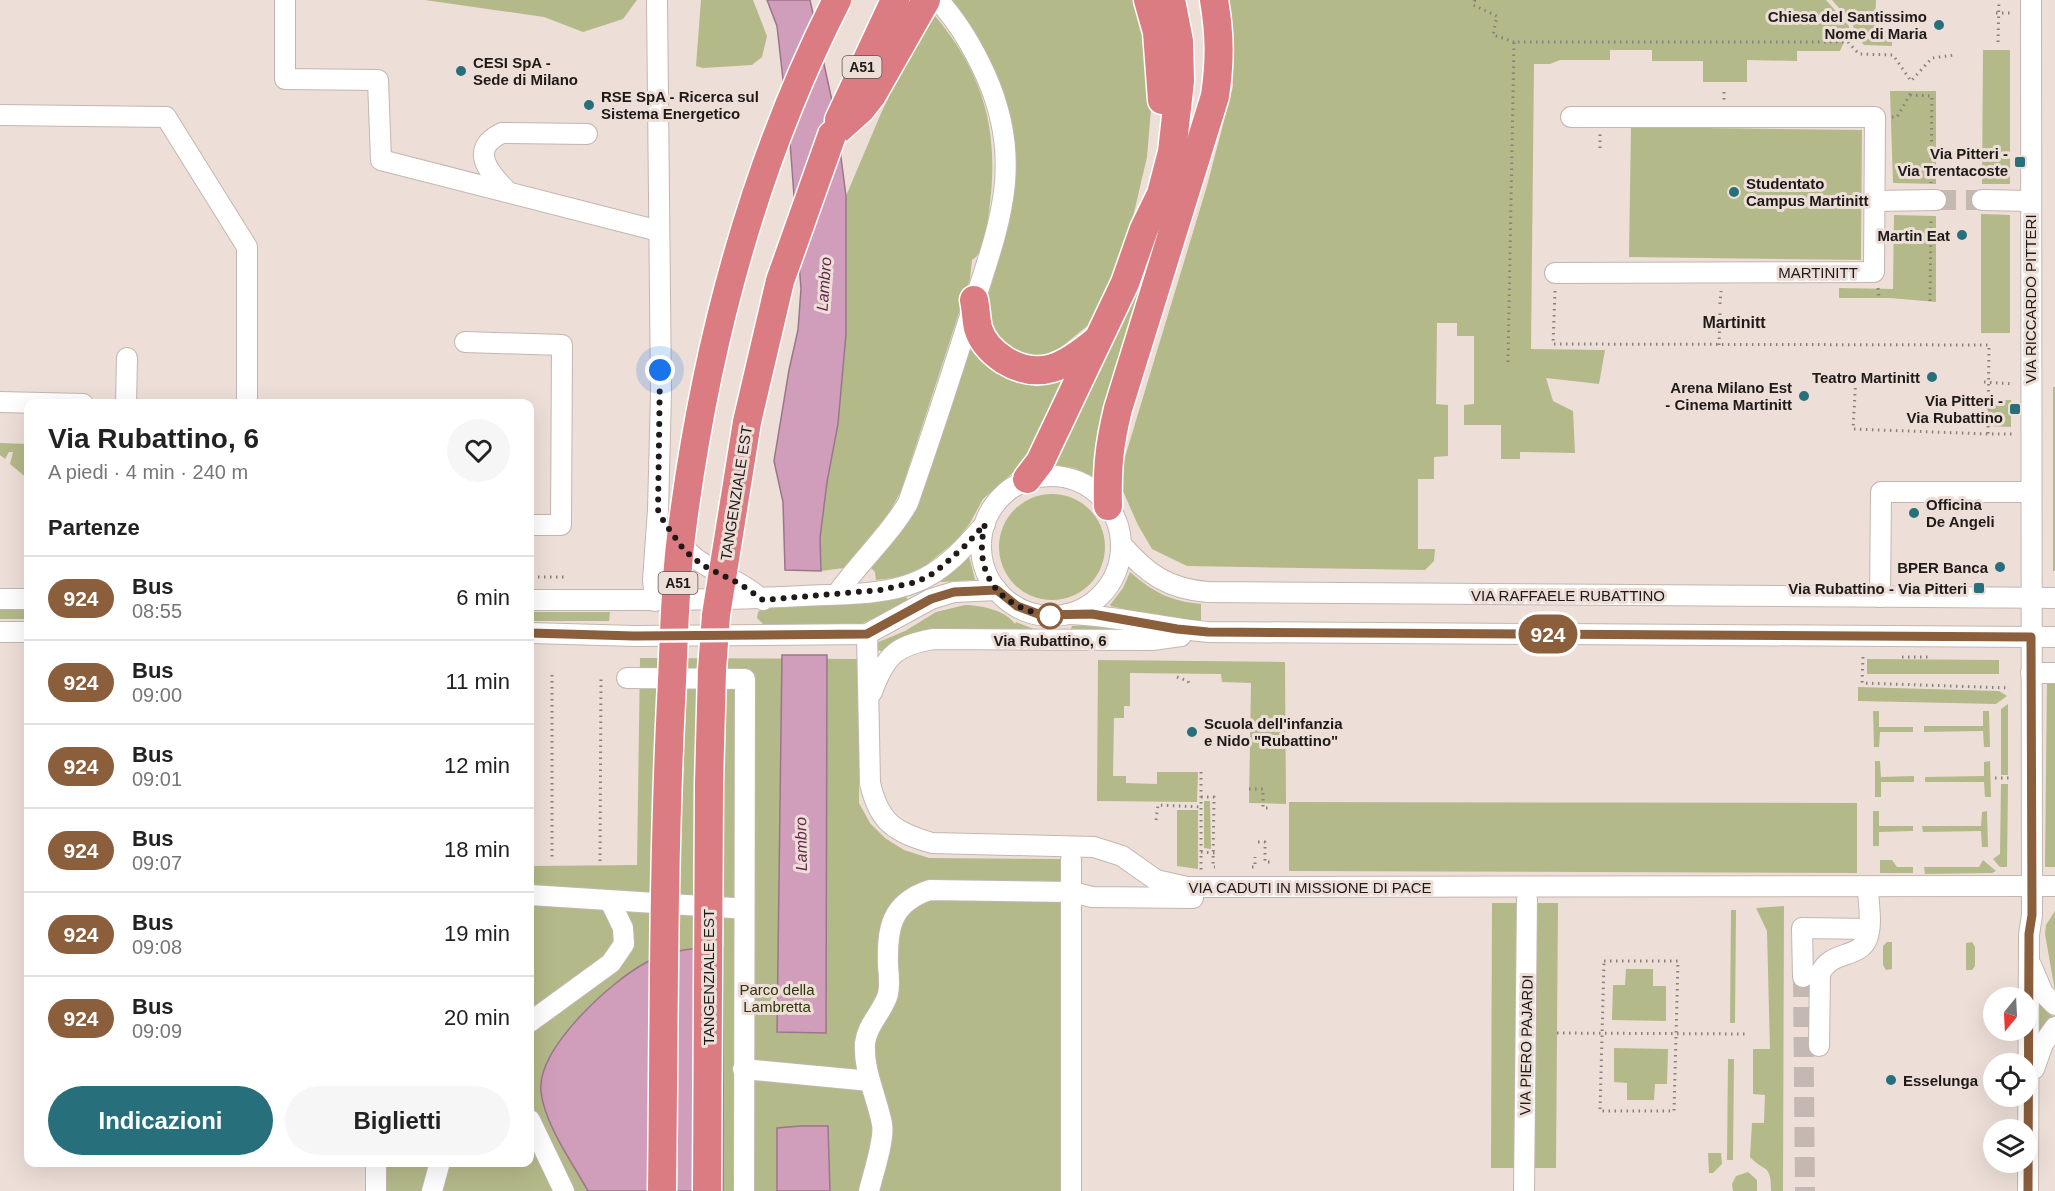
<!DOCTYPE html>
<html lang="it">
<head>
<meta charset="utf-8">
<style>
  :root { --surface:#fff; --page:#f6f6f6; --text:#222; --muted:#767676; --line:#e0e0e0; --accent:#276f7a }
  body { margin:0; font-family:Arial,sans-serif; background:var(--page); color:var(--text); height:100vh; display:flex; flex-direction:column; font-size:22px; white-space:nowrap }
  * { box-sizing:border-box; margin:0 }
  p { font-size:20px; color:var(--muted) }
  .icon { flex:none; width:33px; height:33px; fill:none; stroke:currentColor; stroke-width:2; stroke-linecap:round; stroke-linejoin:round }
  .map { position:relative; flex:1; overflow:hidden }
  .sheet { position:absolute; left:24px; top:399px; width:510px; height:768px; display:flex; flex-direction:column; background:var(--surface); border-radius:12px; box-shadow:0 6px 24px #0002 }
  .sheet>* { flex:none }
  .badge { padding:0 12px; border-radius:20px; font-size:21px; line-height:39px }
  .needle { width:39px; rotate:198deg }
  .fabs { position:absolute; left:1983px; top:987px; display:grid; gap:12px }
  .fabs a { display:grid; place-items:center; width:54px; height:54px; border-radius:50%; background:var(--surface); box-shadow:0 6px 24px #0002; font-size:30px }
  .you { position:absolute; width:30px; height:30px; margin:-15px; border:4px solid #fff; border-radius:50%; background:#1a73e8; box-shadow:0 0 0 9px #1a73e833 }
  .map>.badge { position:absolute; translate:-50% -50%; box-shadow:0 0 0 3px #fff }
  h2 { padding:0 24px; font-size:22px; line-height:54px }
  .round { display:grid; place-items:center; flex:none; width:63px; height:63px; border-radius:32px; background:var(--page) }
  .headline { display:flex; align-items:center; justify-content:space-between; height:102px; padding:0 24px }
  h1 { font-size:28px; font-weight:700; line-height:45px }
  .action { display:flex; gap:12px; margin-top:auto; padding:12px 24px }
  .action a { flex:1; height:69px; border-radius:36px; background:var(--accent); color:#fff; font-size:24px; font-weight:700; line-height:69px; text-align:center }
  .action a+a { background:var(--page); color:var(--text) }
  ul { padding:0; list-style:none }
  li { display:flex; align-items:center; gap:18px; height:84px; padding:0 24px; border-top:2px solid var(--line) }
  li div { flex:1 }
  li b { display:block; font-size:22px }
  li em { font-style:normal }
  li .badge { min-width:66px; font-weight:700; text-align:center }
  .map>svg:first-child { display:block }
</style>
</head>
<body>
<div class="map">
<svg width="2055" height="1191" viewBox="0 0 2055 1191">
  <rect width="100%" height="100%" fill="#eddfd8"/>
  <g fill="#b4b989">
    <polygon points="425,0 637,0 623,19 583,32 544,17"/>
    <polygon points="701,0 753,0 767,36 762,57 752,65 703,68 696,66"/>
    <polygon points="948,0 1139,0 1151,56 1151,109 1147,157 1126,247 1091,323 1054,353 1046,357 1027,358 998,342 986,310 988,296 1009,224 1014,185 1013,145"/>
    <polygon points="1226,0 1826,0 1849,26 1849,31 1840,51 1797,51 1797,61 1747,60 1747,82 1703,82 1703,61 1652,61 1652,50 1610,50 1610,60 1560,60 1550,64 1534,64 1531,349 1605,350 1599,384 1546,378 1553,401 1573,411 1575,453 1520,452 1520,459 1501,459 1501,425 1464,425 1464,405 1474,404 1474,336 1457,336 1457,323 1437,323 1436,404 1448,405 1448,456 1434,457 1434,479 1418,479 1418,549 1435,549 1434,561 1425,570 1187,566 1152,549 1138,525 1118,480 1207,186 1233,86"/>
    <polygon points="1832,0 1876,0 1875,30 1892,30 1892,46 1864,45 1854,32 1853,24"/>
    <path d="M 930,10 C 986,74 1001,135 988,218 C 986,231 984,253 972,260 L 970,279 L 901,491 L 889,513 L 844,568 L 821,571 L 820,538 L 827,482 L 838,424 L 846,334 L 846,196 L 882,111 Z"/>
    <polygon points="1983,50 2010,50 2010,184 1982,184"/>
    <polygon points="1890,91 1936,91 1936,184 1893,183"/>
    <polygon points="1631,127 1862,130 1861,260 1629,257"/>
    <polygon points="1981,214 2010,215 2010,333 1981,333"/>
    <polygon points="1894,215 1936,216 1936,302 1890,298 1839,298 1839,288 1893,289"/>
    <polygon points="1158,226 1094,477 1074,468 1055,465 1117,334"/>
    <polygon points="970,330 975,341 1071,370 1024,463 983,499 970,523 957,540 925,566 900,577 876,580 875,572 867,564 885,544"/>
    <rect x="2053" y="387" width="2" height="184"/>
    <polygon points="1988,400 2011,400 2011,427 1988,426"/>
    <polygon points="0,443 28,444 28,479 10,464 13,452 9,452 5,459 0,455"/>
    <circle cx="1052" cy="547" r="53"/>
    <polygon points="969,556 975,580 940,582 939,579"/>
    <path d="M 1130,572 C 1153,592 1170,601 1201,604 L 1201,623 L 1157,618 L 1111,606 L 1110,605 L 1123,588 Z"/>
    <polygon points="905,595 908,600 887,612 861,624 764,625 757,618 758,612 763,608 867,602"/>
    <path d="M 965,605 C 981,605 1007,611 1015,624 L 1016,622 L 1034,629 L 1034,631 L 885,653 L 879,650 L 871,660 L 876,643 L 905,631 L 936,612 Z"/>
    <rect x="0" y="610" width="28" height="9"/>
    <polygon points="530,612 610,612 609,621 530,621"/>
    <polygon points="1085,625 1134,631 1070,631 1072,626"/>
    <polygon points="640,658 860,659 859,803 870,823 885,838 904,850 929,858 1064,859 1079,1191 372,1191 372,1163 530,1162 530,866 637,865"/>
    <polygon points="1867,659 1999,660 1999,674 1867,674"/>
    <polygon points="1098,660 1285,662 1286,804 1249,803 1251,683 1222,682 1221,674 1130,673 1130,706 1124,706 1124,718 1114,718 1113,776 1126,776 1126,783 1157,784 1157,772 1198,772 1197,802 1097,801"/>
    <polygon points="2047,683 2055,683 2055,867 2045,867"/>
    <polygon points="1858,687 1999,691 2007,696 1996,704 1858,701"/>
    <polygon points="2008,704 2008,775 2001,775 2001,709"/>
    <polygon points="1873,711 1879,711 1879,727 1913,727 1913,732 1880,732 1879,747 1874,747"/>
    <polygon points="1983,711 1989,711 1990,747 1984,747 1983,731 1924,732 1924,726 1983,726"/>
    <polygon points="1875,761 1880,761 1881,777 1914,776 1914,782 1881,782 1881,797 1875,797"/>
    <polygon points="1990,761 1991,797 1985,797 1984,782 1925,782 1925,777 1984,776 1984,762"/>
    <polygon points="2001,784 2008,784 2007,867 2000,867 1993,859 2000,854"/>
    <polygon points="1204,801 1210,801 1211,849 1204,848"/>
    <polygon points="1289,802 1857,803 1857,873 1289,871"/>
    <polygon points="1177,810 1198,810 1198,869 1177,866"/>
    <polygon points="1873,811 1879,811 1879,826 1913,826 1913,831 1879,832 1879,846 1873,846"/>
    <polygon points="1987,811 1988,847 1982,847 1981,831 1923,832 1922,826 1981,826 1982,812"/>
    <polygon points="1880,860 1892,860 1897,867 1913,867 1913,873 1880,873"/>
    <polygon points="1983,860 1996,871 1992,873 1925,874 1924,867 1979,867"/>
    <polygon points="1492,903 1558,903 1556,1168 1491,1168"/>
    <path d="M 1784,906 L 1783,1191 L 1771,1191 C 1771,1163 1765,1173 1750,1157 L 1752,1123 L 1764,1123 L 1765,1095 L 1753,1094 L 1753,1049 L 1770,1049 L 1767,931 L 1756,908 Z"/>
    <polygon points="1731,910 1736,910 1735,1023 1730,1023"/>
    <polygon points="2055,911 2055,991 2045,934 2046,925"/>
    <polygon points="1887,942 1892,942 1892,969 1886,970 1883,965 1883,946"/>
    <polygon points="1972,942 1975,947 1975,966 1972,970 1966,970 1966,943"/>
    <polygon points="1626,969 1653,969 1653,986 1666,986 1666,1021 1612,1020 1613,985 1625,985"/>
    <polygon points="2036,998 2048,1013 2055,1018 2043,1027 2037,1041"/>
    <polygon points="1614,1048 1668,1049 1667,1084 1655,1084 1654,1100 1627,1100 1627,1083 1614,1082"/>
    <polygon points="1728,1059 1734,1059 1733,1160 1727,1160"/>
    <polygon points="1708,1153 1721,1153 1722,1164 1713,1173 1709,1173"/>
    <polygon points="1748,1172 1757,1180 1757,1191 1733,1191 1732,1184 1736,1176"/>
  </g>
  <g fill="#d09eba" stroke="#9b7689" stroke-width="1.5">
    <polygon points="767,0 810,0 836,119 846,196 846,334 838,424 827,482 820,538 821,571 785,570 783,502 774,461 789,370 798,330 801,289 790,142 777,26"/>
    <polygon points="782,655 827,655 826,1033 777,1032"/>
    <path d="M 723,947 L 723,1191 L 588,1191 C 572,1162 545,1125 541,1092 C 536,1049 611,981 647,962 C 671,949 696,948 723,947 Z"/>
    <polygon points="800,1126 828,1126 830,1191 777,1191 777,1128"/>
  </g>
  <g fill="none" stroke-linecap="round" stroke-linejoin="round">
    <g stroke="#c4b8b2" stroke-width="20" stroke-dasharray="20 10" stroke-linecap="butt">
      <polyline points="1936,200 1982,200"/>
      <polyline points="1803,977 1805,1191"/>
    </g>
    <defs>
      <g id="minor">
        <polyline points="285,0 285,79 378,80 381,160 659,231"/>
        <polyline points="0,115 166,117 247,247 247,404"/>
        <path d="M 507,191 C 489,173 468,149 502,133 L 587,134"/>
        <polyline points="1982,200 2030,201"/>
        <polyline points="1874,201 1936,200"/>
        <polyline points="1555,273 1874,272 1875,117 1571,117"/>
        <polyline points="465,342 562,345 561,525 530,525"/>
        <polyline points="0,402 83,404"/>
        <polyline points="126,404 127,358"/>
        <circle cx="1051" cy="546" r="70"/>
        <path d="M 676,538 C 694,563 714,569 740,584 C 748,588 755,594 763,600"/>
        <path d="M 1121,544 C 1147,574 1168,589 1208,592 L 2055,598"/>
        <path d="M 837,594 C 859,562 889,536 908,503 C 929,443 949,382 968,322 C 996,232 1027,168 986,76 C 973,47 959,23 938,0"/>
        <polyline points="1880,597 1881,492 2031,492"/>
        <polyline points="0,599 28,599"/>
        <path d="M 530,600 C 621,600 712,601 803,596 C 839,594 882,596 916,582 C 944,571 965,547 985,524"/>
        <polyline points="655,601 653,580 658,510 661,394 657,0"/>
        <path d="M 1067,614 C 1115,615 1160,628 1208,632 L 2055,637"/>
        <polyline points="0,632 28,632"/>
        <polyline points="530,633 635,636 867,634 931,599 954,592 997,590"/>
        <path d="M 867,634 L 870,783 C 879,823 895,832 932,843 L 1094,847 L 1122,856 L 1156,880 L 1187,887 L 2055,886"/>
        <polyline points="2031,673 2055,673"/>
        <polyline points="627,678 745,679 744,1191"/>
        <path d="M 872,692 C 885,656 896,645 934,639 L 1152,640 L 1181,636"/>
        <polyline points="530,895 733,908 743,910"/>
        <polyline points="2031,965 2043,993 2055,1005"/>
        <polyline points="1803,977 1802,928 1869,929"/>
        <polyline points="530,1022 611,963 624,944 623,928 610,901"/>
        <path d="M 1819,1046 L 1820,974 C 1830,950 1859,959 1867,939 C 1873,924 1868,903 1868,887"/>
        <polyline points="743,1069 870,1081"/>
        <polyline points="2034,1069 2043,1044 2055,1027"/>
        <polyline points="530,1120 564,1191"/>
        <polyline points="376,1191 376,1162"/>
        <polyline points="432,1191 440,1162"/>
        <path d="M 869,1191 C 873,1174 885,1139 882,1124 C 877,1097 863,1071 865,1043 C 867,1024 883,1012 888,994 C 890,985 889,975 888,966 C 887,929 890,903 930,890 L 1072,892 L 1092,897 L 1193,898"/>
        <polyline points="1071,1191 1071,859"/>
        <polyline points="1524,1191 1527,899"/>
        <polyline points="2028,1191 2029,935 2032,915 2031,0"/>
      </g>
      <g id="highway">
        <polyline points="1148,0 1157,32 1162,100"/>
        <polyline points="839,120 895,0"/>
        <polyline points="832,135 861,109 872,95 926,0"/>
        <path d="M 974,300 C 976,309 976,319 978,328 C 982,342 992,352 1004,360 C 1040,382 1066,366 1096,341"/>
        <polyline points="1027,479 1040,462 1125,283 1144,229 1161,194 1172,152 1180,81 1179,41 1171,0"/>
        <path d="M 1108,506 C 1107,468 1109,446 1118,409 L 1215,96 C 1220,62 1220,35 1214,0"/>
      </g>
    </defs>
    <use href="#minor" stroke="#c3b6af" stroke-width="22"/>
    <use href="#highway" stroke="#fff" stroke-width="31"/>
    <g stroke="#897f7b" stroke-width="3" stroke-dasharray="1.5 4.5" stroke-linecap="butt">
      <polyline points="1475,0 1473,5 1497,16 1493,35 1514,42"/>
      <polyline points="1996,13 2014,13"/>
      <polyline points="1998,42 1999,0"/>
      <polyline points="1724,92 1724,100"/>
      <polyline points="1910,95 1932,96 1931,183"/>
      <polyline points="1892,117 1897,117 1912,91"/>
      <polyline points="1600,148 1600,134"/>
      <polyline points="1878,288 1879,298"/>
      <polyline points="1555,291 1553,344 1989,345 1988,434 2013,434"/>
      <polyline points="1930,301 1931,219"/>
      <polyline points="1720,304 1721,291"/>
      <polyline points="1719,345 1720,313"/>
      <polyline points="1508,362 1514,42 1848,42 1859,54 1893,55 1911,81 1932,58 1955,55"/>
      <polyline points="1856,376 1853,429 1988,434"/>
      <polyline points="1984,382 2014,384"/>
      <polyline points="538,577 567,577"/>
      <polyline points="1863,657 1862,683 2010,688"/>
      <polyline points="1902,657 1929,657"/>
      <polyline points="552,675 552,861"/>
      <polyline points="1177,677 1188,681 1190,687"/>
      <polyline points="1201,772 1201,870"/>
      <polyline points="1995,778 2009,778"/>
      <polyline points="1249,789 1263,789 1263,808 1272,808"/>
      <polyline points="1201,797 1214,797 1213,867 1215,867"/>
      <polyline points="1156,820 1158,805 1201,807"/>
      <polyline points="1258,842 1265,842 1265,862 1271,862"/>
      <polyline points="1201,852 1216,853"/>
      <polyline points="600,861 601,677"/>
      <polyline points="1252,867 1255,867 1255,857"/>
      <polygon points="1604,961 1678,961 1674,1111 1600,1111"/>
      <polyline points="1557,1033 1746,1034"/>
    </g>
    <use href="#minor" stroke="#fff" stroke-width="20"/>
    <use href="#highway" stroke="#da7c82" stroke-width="28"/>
    <defs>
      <g id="highway-bridge">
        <path d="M 662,1191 C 664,1028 663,865 671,702 C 674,647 674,592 681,537 C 704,352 752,167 837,0"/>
        <polyline points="707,1191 709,784 712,670 716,615 747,422 780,281 832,135"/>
      </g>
    </defs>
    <use href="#highway-bridge" stroke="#fff" stroke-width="31" stroke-linecap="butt"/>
    <use href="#highway-bridge" stroke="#da7c82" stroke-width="28"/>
  </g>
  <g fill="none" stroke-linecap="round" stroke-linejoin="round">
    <defs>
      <polyline id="line" points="530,633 634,636 867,634 931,599 954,592 997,590 1017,606 1041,615 1092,614 1177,629 1208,632 2031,637 2032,915 2029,934 2028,1191"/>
    </defs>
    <use href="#line" stroke="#fff" stroke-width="14"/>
    <use href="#line" stroke="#8b5e3c" stroke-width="9"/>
    <path stroke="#1f1a18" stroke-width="6" stroke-dasharray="0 10.8" d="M 660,370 L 658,510 L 664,522 L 684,550 L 702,565 L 740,584 L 763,600 L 880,590 L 917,582 L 934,573 L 948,561 L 966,545 L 985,524 C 972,576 1001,608 1050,616"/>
  </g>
  <g fill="#276f7a" stroke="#eddfd8" stroke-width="2">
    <circle cx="1939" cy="25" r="6"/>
    <circle cx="461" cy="71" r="6"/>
    <circle cx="589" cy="105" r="6"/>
    <rect x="2014" y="156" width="12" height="12" rx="3"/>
    <circle cx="1734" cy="192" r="6"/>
    <circle cx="1962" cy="235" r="6"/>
    <circle cx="1932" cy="377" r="6"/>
    <circle cx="1804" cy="396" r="6"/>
    <rect x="2009" y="403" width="12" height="12" rx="3"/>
    <circle cx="1914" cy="513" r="6"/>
    <circle cx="2000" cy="567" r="6"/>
    <rect x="1973" y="582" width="12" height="12" rx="3"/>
    <circle cx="1192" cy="732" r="6"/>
    <circle cx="1891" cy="1080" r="6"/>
  </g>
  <circle fill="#fff" stroke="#8b5e3c" stroke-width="3" cx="1050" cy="616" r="12"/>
  <g text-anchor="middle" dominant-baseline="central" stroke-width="6" stroke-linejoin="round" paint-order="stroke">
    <g fill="#eddfd8" stroke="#5d5552" stroke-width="1.5">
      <rect x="842.5" y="56" width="39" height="22" rx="4.5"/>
      <rect x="658.5" y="572" width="39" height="22" rx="4.5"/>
    </g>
    <g font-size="14" font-weight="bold" fill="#1f1a18">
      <text x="862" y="67">A51</text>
      <text x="678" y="583">A51</text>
    </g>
    <g font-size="15" font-weight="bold" fill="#1f1a18" stroke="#eddfd8" text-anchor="end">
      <text x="1927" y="16">Chiesa del Santissimo<tspan x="1927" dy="17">Nome di Maria</tspan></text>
      <text x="473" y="62" text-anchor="start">CESI SpA -<tspan x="473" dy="17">Sede di Milano</tspan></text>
      <text x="601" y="96" text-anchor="start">RSE SpA - Ricerca sul<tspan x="601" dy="17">Sistema Energetico</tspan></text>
      <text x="2008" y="153">Via Pitteri -<tspan x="2008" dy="17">Via Trentacoste</tspan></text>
      <text x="1746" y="183" text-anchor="start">Studentato<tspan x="1746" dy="17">Campus Martinitt</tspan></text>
      <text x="1950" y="235">Martin Eat</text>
      <text x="1920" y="377">Teatro Martinitt</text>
      <text x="1792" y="387">Arena Milano Est<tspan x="1792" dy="17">- Cinema Martinitt</tspan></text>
      <text x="2003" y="400">Via Pitteri -<tspan x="2003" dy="17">Via Rubattino</tspan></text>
      <text x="1926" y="504" text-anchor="start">Officina<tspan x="1926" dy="17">De Angeli</tspan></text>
      <text x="1988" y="567">BPER Banca</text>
      <text x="1967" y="588">Via Rubattino - Via Pitteri</text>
      <text x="1204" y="723" text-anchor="start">Scuola dell'infanzia<tspan x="1204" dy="17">e Nido "Rubattino"</tspan></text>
      <text x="1903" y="1080" text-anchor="start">Esselunga</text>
    </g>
    <g font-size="15" fill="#1f1a18" stroke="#eddfd8">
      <text x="1818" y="272">MARTINITT</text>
      <text transform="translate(2030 299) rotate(-90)">VIA RICCARDO PITTERI</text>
      <text transform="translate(736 493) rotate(-81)">TANGENZIALE EST</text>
      <text x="1568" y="595">VIA RAFFAELE RUBATTINO</text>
      <text x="1310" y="887">VIA CADUTI IN MISSIONE DI PACE</text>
      <text transform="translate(708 977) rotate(-90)">TANGENZIALE EST</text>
      <text transform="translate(1526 1045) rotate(-89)">VIA PIERO PAJARDI</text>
    </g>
    <g font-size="15" font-weight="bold" fill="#1f1a18" stroke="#eddfd8">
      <text x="1050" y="640">Via Rubattino, 6</text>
    </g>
    <g font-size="15" fill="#31330a" stroke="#eddfd8">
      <text x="777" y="989">Parco della<tspan x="777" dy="17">Lambretta</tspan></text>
    </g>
    <g font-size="16" font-style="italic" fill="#63274c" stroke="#eddfd8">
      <text transform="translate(824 284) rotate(-86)">Lambro</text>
      <text transform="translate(801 844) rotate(-91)">Lambro</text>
    </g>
    <g font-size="16" font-weight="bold" fill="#1f1a18" stroke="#eddfd8">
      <text x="1734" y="322">Martinitt</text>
    </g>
  </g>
</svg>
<div class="fabs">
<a><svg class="needle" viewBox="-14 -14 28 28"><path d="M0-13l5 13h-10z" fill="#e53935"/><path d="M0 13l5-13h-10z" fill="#767676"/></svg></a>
<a><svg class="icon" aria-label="locate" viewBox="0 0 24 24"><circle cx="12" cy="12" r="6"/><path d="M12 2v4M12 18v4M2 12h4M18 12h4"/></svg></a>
<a><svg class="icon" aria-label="layers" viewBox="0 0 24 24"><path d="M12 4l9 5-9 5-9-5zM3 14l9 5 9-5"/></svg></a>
</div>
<div class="you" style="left:660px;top:370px"></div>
<b class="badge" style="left:1548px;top:634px;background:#8b5e3c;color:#fff">924</b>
<section class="sheet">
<div class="headline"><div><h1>Via Rubattino, 6</h1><p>A piedi · 4 min · 240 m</p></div><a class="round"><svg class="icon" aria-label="heart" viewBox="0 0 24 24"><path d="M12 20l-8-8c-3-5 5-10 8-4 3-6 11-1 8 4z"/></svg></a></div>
<h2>Partenze</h2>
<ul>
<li><span class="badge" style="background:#8b5e3c;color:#fff">924</span><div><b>Bus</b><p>08:55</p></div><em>6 min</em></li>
<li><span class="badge" style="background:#8b5e3c;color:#fff">924</span><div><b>Bus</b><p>09:00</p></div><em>11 min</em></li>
<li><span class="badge" style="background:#8b5e3c;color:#fff">924</span><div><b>Bus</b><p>09:01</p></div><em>12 min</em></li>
<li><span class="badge" style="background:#8b5e3c;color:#fff">924</span><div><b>Bus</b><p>09:07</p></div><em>18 min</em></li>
<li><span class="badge" style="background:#8b5e3c;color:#fff">924</span><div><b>Bus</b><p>09:08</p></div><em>19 min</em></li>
<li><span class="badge" style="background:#8b5e3c;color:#fff">924</span><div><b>Bus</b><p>09:09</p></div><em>20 min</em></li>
</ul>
<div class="action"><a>Indicazioni</a><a>Biglietti</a></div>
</section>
</div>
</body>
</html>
